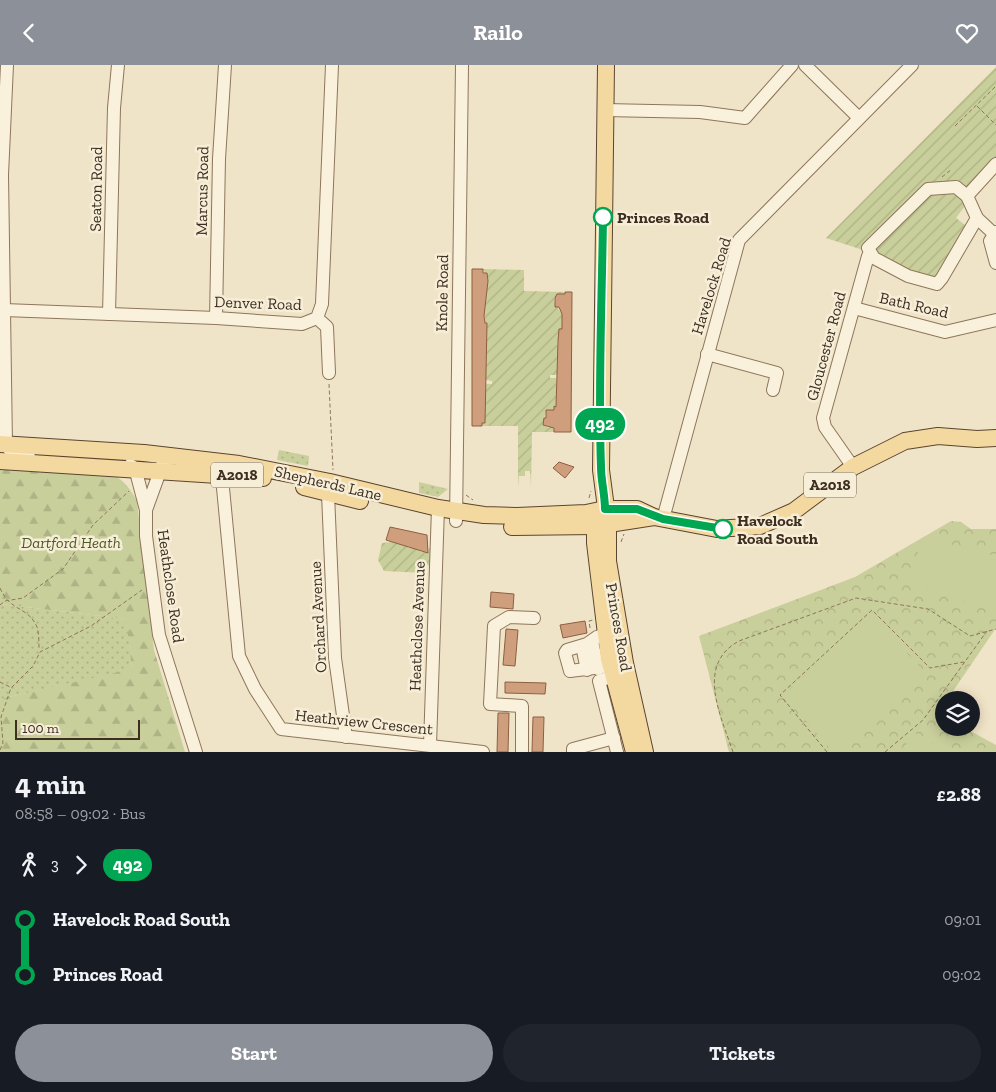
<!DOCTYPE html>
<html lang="en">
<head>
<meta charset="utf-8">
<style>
  :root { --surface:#171b24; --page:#20242c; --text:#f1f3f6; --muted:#9ea1a6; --accent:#8c9099 }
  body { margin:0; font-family:"Zilla Slab",serif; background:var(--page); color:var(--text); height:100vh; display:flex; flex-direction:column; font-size:19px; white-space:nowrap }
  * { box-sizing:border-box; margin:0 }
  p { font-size:16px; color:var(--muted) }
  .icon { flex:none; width:28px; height:28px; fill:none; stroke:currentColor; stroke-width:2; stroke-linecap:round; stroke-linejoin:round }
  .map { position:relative; height:687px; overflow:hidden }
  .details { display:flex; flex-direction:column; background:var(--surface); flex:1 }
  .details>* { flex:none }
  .badge { padding:0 10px; border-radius:16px; font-size:18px; line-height:32px }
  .tools { position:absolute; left:935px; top:626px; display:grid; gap:10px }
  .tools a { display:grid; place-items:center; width:45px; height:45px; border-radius:50%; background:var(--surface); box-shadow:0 2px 12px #0003; font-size:25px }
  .scale { position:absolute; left:15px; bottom:12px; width:125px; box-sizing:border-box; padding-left:5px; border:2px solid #3d2e20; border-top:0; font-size:14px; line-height:18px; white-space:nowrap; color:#3d2e20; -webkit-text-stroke:4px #f7eed8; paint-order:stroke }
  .map>.badge { position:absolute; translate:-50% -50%; box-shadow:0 0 0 2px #fff }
  .legs { display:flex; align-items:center; gap:8px; height:55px; padding:0 15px; font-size:16px }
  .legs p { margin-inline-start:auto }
  .summary { display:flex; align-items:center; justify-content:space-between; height:85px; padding:0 15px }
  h1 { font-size:28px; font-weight:800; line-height:38px }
  .button { display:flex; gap:10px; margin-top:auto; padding:10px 15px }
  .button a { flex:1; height:58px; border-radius:30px; background:var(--accent); color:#fff; font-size:20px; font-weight:800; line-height:58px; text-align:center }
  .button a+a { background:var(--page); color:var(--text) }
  ul { padding:0 15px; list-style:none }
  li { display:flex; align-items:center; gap:18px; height:55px; font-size:19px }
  li i { display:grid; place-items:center; width:8px; height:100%; margin:0 6px; background:currentColor }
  li i::after { content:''; width:12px; height:12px; margin:-6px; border:4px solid; border-radius:50%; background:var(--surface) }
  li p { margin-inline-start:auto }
  li:first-child i { background:linear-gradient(#0000 50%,currentColor 0) }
  li:last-child i { background:linear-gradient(currentColor 50%,#0000 0) }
  header { display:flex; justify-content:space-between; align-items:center; height:65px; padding:0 15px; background:var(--accent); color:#fff; font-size:22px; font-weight:800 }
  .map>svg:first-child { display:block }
</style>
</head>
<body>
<header><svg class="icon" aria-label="back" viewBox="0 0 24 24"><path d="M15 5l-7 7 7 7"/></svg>Railo<svg class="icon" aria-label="heart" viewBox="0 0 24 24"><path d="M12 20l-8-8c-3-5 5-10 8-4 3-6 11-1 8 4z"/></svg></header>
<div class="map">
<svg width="996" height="687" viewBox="0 0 996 687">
  <defs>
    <pattern id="grass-dots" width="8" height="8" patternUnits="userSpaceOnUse" patternTransform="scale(1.25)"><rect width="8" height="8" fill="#c9cf9b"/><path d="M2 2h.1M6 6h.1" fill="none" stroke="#aeb285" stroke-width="1.8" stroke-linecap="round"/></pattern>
    <pattern id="forest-firs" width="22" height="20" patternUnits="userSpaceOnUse" patternTransform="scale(1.25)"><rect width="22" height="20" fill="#c9cf9b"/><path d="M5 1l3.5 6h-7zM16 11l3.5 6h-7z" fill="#aeb285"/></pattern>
    <pattern id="park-crowns" width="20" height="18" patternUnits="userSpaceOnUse" patternTransform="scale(1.25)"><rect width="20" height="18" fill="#c9cf9b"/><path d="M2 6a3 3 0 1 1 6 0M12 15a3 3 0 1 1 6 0" fill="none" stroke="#aeb285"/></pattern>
    <pattern id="garden-furrows" width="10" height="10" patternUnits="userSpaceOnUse" patternTransform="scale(1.25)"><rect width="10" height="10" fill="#c9cf9b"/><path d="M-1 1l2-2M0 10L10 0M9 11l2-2" fill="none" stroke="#aeb285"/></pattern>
  </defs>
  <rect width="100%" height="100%" fill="#f0e4c8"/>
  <g fill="url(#grass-dots)">
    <polygon points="279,385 309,391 308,401 277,395"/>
    <polygon points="419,417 448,424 438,432 419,428"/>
    <polygon points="0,539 127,554 132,605 0,634"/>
  </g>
  <path fill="url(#forest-firs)" d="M 0,404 L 112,409 C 124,415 131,425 137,436 L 154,585 L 185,687 L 0,687 L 0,634 L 132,604 L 126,554 L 0,539 Z"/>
  <polygon fill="url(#park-crowns)" points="951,456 961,457 971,464 996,464 996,563 947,635 944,635 944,640 939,647 944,650 944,662 965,663 996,680 996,687 729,687 699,571 855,512"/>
  <g fill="url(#garden-furrows)">
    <polygon points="996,2 996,95 967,126 929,122 863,185 826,173"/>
    <polygon points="954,124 967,138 956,153 969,163 940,212 930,217 875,192 874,179 929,126"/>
    <polygon points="483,204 524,205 524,226 565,227 565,229 554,233 554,237 562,249 562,264 560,264 559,276 557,277 557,281 561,281 561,290 572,290 572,292 558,292 561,310 550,310 550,313 556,313 556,324 561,324 554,345 546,345 543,360 549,363 550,360 554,360 554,367 532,367 531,422 530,406 525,406 525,411 519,411 518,422 518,361 482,361 482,358 485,357 482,340 486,340 486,319 492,319 492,316 486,315 473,277 487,277 487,259 479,258 485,257 485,251 483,251 486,230 473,225 487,225 488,215"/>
    <polygon points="392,474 409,475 408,483 419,483 419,486 428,488 429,483 432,484 431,501 426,500 425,508 384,506 378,495 382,478 391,477"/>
  </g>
  <g fill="#c9cf9b">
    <polygon points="923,472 996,491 996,545 908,519"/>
    <polygon points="870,550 926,608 842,687 833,687 784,630"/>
    <polygon points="913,667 948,687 902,687"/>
  </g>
  <g fill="#cf9f7d" stroke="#8d5f41">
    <polygon points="472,204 483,204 483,208 487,208 488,216 484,251 485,258 487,258 485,358 482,358 482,361 472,361"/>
    <polygon points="565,227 572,227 571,367 554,367 554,363 543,360 544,353 546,353 546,345 554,345 554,341 556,342 558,276 559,264 562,264 562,249 559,242 555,242 555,233 557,229 565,229"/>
    <polygon points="559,397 574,402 565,413 553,403"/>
    <polygon points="390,462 427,470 428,488 386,475"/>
    <polygon points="491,527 514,529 513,544 490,542"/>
    <polygon points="585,556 587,568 563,573 560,560"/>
    <polygon points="506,564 518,565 515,601 503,600"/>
    <polygon points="505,617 546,618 545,629 505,628"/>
    <polygon points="498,648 509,648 508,687 497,687"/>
    <polygon points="533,652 544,652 543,687 532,687"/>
  </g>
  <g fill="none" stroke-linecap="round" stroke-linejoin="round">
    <defs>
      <g id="minor">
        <polyline points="7,0 2,110 6,380 13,389 29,392"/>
        <polyline points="805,0 859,53"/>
        <polyline points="605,45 700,47 745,53 792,0"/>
        <polyline points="967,131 956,122 928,124 868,183 874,193 908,211 937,219 942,213 977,153"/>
        <polyline points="996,167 990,176 996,198"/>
        <polyline points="994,169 977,153 967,131 996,99"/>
        <polyline points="854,243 945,267 996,255"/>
        <polyline points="4,245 216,253 302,259 317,253 322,239 332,0"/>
        <polyline points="109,249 114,43 118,0"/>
        <polyline points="216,253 219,94 225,0"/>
        <polyline points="317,253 327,262 329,308"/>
        <polyline points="707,289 777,308 773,325"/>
        <polyline points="130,400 135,403 146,445 146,471 159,570 196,687"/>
        <polyline points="221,402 239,591 255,624 281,664 483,687"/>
        <polyline points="853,402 825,362 823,353 868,191"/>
        <polyline points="328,429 335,593 346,672"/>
        <polyline points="146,445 163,398"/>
        <polyline points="663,454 739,175 912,0"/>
        <polyline points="456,456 462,0"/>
        <polyline points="614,566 597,572 587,579 567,585 565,588 570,606 618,600"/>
        <polyline points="592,576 598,604"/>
        <polyline points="582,581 587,605"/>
        <polyline points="613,611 599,616 617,687"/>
        <polyline points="430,680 438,443"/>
        <polyline points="522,687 522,641 490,639 494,561 509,552 534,553"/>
        <polyline points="573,687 573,684 614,673"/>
      </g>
      <g id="major">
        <polyline points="606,0 601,405 608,458 608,496 625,598 645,687"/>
        <polyline points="0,379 144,388 239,399 330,417 438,443 484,450 517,451 586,448 605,444 637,444 654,452 717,464 760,461 794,446 853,402 905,376 938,371 977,374 996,373"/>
        <polyline points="0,396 263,413"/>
        <polyline points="304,422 360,436"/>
        <polyline points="595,450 595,478 609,594 634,687"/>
        <polyline points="512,462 596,461 654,452"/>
      </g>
    </defs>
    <use href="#minor" stroke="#8d765c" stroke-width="14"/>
    <use href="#major" stroke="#5b4430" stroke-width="18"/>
    <g stroke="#8d765c" stroke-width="1" stroke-dasharray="4 2.5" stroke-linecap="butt">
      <polyline points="977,41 996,60"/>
      <polyline points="955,61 996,21"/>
      <polyline points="942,112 952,104"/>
      <polyline points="329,319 333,405"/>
      <polyline points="466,430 473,435"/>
      <polyline points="589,433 591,426"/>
      <polyline points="621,477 624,469"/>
      <path d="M 0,523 C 10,547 28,541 37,562 C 39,568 39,578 39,585"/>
      <polyline points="0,540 5,536 23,533 63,504 93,460 129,426"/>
      <polyline points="590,563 589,556 593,555"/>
      <polyline points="0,617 10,622"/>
      <polyline points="0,685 3,678 1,652 11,623 33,601 40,587 91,561 142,525"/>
      <path d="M 733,687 C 721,651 695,600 739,576 L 856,533 L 928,544 L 970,571 L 996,564"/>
      <polyline points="827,687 780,630 872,545 930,603 964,597"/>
      <polyline points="885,687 923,655 987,566"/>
    </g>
    <use href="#minor" stroke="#faf1dc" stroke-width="12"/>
    <use href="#major" stroke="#f3d9a0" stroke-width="16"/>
  </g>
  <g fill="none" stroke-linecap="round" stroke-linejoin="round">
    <defs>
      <path id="line-1" d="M 603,152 C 602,236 598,319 601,402 C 601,416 605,430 605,444 L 637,444 L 663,454 L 723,464"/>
    </defs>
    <use href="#line-1" stroke="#fff" stroke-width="11"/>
    <use href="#line-1" stroke="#00a651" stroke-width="8"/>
  </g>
  <g fill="#fff" stroke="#00a651" stroke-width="2.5">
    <circle cx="603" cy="152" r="9"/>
    <circle cx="723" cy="464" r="9"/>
  </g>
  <g text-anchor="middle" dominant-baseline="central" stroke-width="5" stroke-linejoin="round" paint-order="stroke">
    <g fill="#f7eed8" stroke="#756857" stroke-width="1">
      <rect x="211" y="397.5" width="52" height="25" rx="4"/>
      <rect x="804" y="407.5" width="52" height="25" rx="4"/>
    </g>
    <g font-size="15" font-weight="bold" fill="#3d2e20">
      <text x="237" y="410">A2018</text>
      <text x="830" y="420">A2018</text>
    </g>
    <g font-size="16" fill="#3d2e20" stroke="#f7eed8">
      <text transform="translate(96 124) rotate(-89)">Seaton Road</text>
      <text transform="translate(202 126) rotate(-89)">Marcus Road</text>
      <text transform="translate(711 221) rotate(-73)">Havelock Road</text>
      <text transform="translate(442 228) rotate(-89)">Knole Road</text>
      <text transform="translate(258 238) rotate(2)">Denver Road</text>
      <text transform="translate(914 240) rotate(13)">Bath Road</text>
      <text transform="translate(826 281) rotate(-75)">Gloucester Road</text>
      <text transform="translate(328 418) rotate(13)">Shepherds Lane</text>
      <text transform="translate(171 521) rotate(82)">Heathclose Road</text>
      <text transform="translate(318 552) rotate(-93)">Orchard Avenue</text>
      <text transform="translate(417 561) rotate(-88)">Heathclose Avenue</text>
      <text transform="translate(619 562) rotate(80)">Princes Road</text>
      <text transform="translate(364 657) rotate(6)">Heathview Crescent</text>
    </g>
    <g font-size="16" font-weight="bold" fill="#3d2e20" stroke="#f7eed8" text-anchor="start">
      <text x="617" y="152">Princes Road</text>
      <text x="737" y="455">Havelock<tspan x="737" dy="18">Road South</tspan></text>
    </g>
    <g font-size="16" font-style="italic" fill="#4d5a26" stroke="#f7eed8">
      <text x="71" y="477">Dartford Heath</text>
    </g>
  </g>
</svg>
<div class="tools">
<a><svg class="icon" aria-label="layers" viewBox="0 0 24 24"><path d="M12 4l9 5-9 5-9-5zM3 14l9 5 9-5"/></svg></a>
</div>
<div class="scale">100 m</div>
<b class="badge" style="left:600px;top:359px;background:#00a651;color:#fff">492</b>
</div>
<section class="details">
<div class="summary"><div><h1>4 min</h1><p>08:58 – 09:02 · Bus</p></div><b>£2.88</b></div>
<div class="legs"><svg class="icon" aria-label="walk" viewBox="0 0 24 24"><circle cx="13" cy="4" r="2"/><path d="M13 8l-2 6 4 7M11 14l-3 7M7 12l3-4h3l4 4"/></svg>3<svg class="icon" aria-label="forward" viewBox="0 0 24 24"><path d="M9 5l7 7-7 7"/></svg><b class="badge" style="background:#00a651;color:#fff">492</b></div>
<ul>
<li><i style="color:#00a651"></i><b>Havelock Road South</b><p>09:01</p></li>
<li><i style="color:#00a651"></i><b>Princes Road</b><p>09:02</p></li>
</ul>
<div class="button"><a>Start</a><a>Tickets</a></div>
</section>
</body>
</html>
